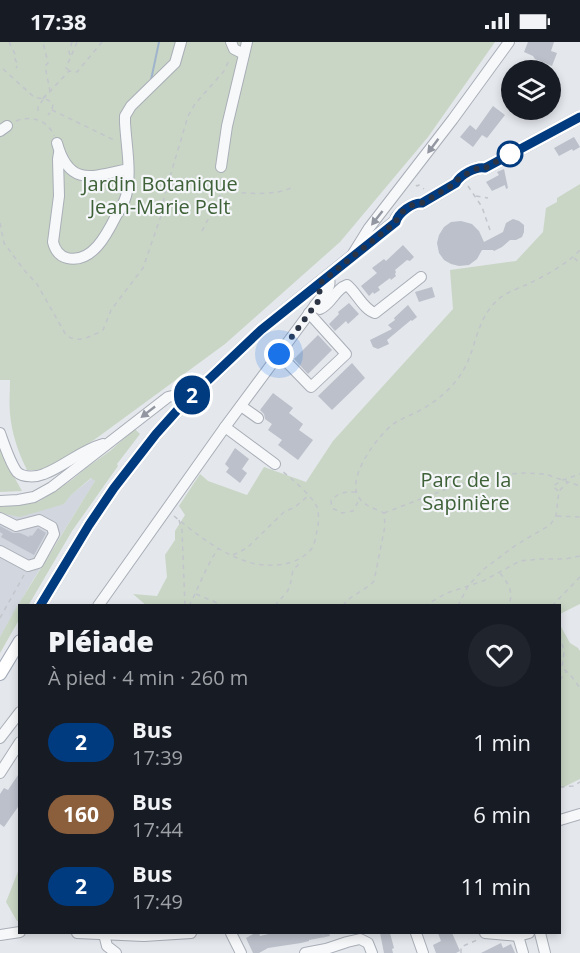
<!DOCTYPE html>
<html lang="fr">
<head>
<meta charset="utf-8">
<style>
  :root { --surface:#171b24; --page:#20242c; --text:#f1f3f6; --muted:#9ea1a6 }
  body { margin:0; font-family:"Open Sans",sans-serif; background:var(--page); color:var(--text); height:100vh; display:flex; flex-direction:column; font-size:22px; white-space:nowrap }
  * { box-sizing:border-box; margin:0 }
  p { font-size:20px; color:var(--muted) }
  .icon { flex:none; width:33px; height:33px; fill:none; stroke:currentColor; stroke-width:2; stroke-linecap:round; stroke-linejoin:round }
  .map { position:relative; flex:1; overflow:hidden }
  .panel { position:absolute; left:18px; top:562px; width:543px; height:330px; display:flex; flex-direction:column; background:var(--surface); border-radius:0px; box-shadow:0 3px 9px #0003 }
  .panel>* { flex:none }
  .badge { padding:0 12px; border-radius:20px; font-size:21px; line-height:39px }
  .controls { position:absolute; left:501px; top:18px; display:grid; gap:12px }
  .controls a { display:grid; place-items:center; width:60px; height:60px; border-radius:50%; background:var(--surface); box-shadow:0 3px 9px #0003; font-size:30px }
  .you { position:absolute; width:30px; height:30px; margin:-15px; border:4px solid #fff; border-radius:50%; background:#1a73e8; box-shadow:0 0 0 9px #1a73e833 }
  .map>.badge { position:absolute; translate:-50% -50%; box-shadow:0 0 0 3px #fff }
  .round { display:grid; place-items:center; flex:none; width:63px; height:63px; border-radius:32px; background:var(--page) }
  .head { display:flex; align-items:center; justify-content:space-between; height:102px; padding:0 30px }
  h1 { font-size:28px; font-weight:800; line-height:45px }
  ul { padding:0; list-style:none }
  li { display:flex; align-items:center; gap:18px; height:72px; padding:0 30px }
  li div { flex:1 }
  li b { display:block; font-size:22px }
  li em { font-style:normal }
  li .badge { min-width:66px; font-weight:700; text-align:center }
  .status { display:flex; justify-content:space-between; align-items:center; height:42px; padding:0 30px; background:var(--surface); direction:ltr }
  .status svg { height:16px; fill:currentColor }
  .map>svg:first-child { display:block }
</style>
</head>
<body>
<div class="status"><b>17:38</b><svg viewBox="0 0 49 12"><path d="M0 12V9h3v3zM5 12V6h3v6zM10 12V3h3v9zM15 12V0h3v12zM26 1h20v11H26zM47 4h2v5h-2z"/></svg></div>
<div class="map">
<svg width="580" height="911" viewBox="0 0 580 911">
  <rect width="100%" height="100%" fill="#e4e7ec"/>
  <polygon fill="#d2d6de" points="92,436 95,439 33,538 0,595 0,471 64,462 71,453"/>
  <g fill="#c9d6c5">
    <path d="M 0,0 L 495,0 L 428,95 L 340,200 L 225,302 L 94,398 L 47,426 L 37,428 L 27,428 C 18,410 12,392 10,372 C 9,361 10,350 10,338 L 0,338 Z"/>
    <polygon points="580,142 580,562 560,572 560,564 147,564 133,552 157,554 167,535 165,513 175,498 175,489 185,473 179,464 200,432 208,439 247,453 264,425 306,440 333,399 453,267 450,228 516,219 543,190 546,166 557,160 557,156"/>
    <polygon points="135,387 140,392 117,422 118,424 72,489 28,564 20,564 19,578 0,611 0,595 15,568 95,439 91,436 71,453 64,462 20,475 0,471 0,465 38,460 73,437 86,426 110,409"/>
    <polygon points="0,404 12,431 22,449 0,450"/>
    <polygon points="560,583 570,601 578,606 580,609 580,737 560,747"/>
    <polygon points="19,827 20,879 17,879 6,860"/>
  </g>
  <g fill="none" stroke-linecap="round" stroke-linejoin="round">
    <polyline stroke="#9fb4cc" stroke-width="2" points="151,38 159,0"/>
  </g>
  <g fill="#bbc0ca">
    <polygon points="528,0 554,0 551,9 557,11 552,24 535,17 533,14 524,10"/>
    <polygon points="493,64 505,73 487,96 482,93 473,105 460,95 470,83 476,88"/>
    <polygon points="574,95 580,105 573,109 572,107 559,114 554,106"/>
    <polygon points="504,127 508,146 506,147 505,143 492,149 486,140 499,133 497,130"/>
    <polygon points="513,177 519,179 524,183 524,190 522,195 516,198 510,198 502,205 494,209 493,208 482,208 477,217 469,223 459,224 451,222 444,218 439,211 437,201 439,193 444,185 451,180 461,179 472,182 479,189 484,200 503,190 506,181"/>
    <polygon points="403,203 414,215 410,219 407,218 395,228 396,230 395,232 396,234 391,238 390,236 378,245 380,248 374,252 373,250 369,254 361,244 377,231 372,226 384,217 386,219"/>
    <polygon points="432,245 435,255 419,260 415,250"/>
    <polygon points="349,261 359,272 348,282 346,279 335,289 329,282 339,272 338,270"/>
    <polygon points="408,263 417,275 412,279 411,278 387,298 389,302 378,307 373,305 370,298 392,287 388,283 395,278 394,276"/>
    <polygon points="318,293 332,308 308,332 294,317"/>
    <polygon points="352,321 365,336 332,368 318,354"/>
    <polygon points="273,351 293,366 289,371 303,382 299,388 313,398 298,418 278,403 282,398 268,388 272,382 265,377 264,372 260,368"/>
    <polygon points="235,406 249,417 242,427 247,431 240,441 226,430 229,426 225,422"/>
    <polygon points="0,484 13,491 20,491 29,495 30,493 32,494 38,486 46,491 34,513 1,495 3,492 0,490"/>
    <polygon points="20,730 20,762 4,785 0,782 0,752 4,746 8,748"/>
    <polygon points="255,891 259,891 260,894 273,891 329,891 330,894 309,898 309,899 301,901 268,906 259,911 253,911 246,896"/>
    <polygon points="380,891 390,891 394,906 392,907 393,911 384,911"/>
    <polygon points="438,891 452,891 460,909 456,911 436,911 433,903 441,899"/>
    <polygon points="501,901 503,906 511,902 515,911 481,911"/>
  </g>
  <g fill="none" stroke-linecap="round" stroke-linejoin="round">
    <defs>
      <g id="minor">
        <polyline points="231,0 234,7 244,12"/>
        <polyline points="0,89 7,84"/>
        <path d="M 57,101 C 69,145 92,135 128,127"/>
        <path d="M 59,111 L 58,117 L 59,154 L 53,200 C 55,208 59,214 67,216 C 92,222 107,192 116,174 C 120,168 124,161 126,154 C 132,130 126,103 125,80 L 125,74 L 131,64 L 175,21 L 181,0"/>
        <polyline points="221,125 227,84 247,0"/>
        <polyline points="351,215 369,186 453,77 509,0"/>
        <path d="M 315,263 L 320,267 C 332,262 335,247 347,243 C 357,251 363,267 375,271 L 421,235"/>
        <polyline points="279,312 311,345 346,312 309,271"/>
        <polyline points="241,364 258,376"/>
        <polyline points="225,385 275,422"/>
        <path d="M 0,391 C 4,402 10,421 17,430 C 23,436 37,435 44,432 C 65,424 81,408 103,402"/>
        <polyline points="0,459 18,458 34,455 52,445 168,355 176,353 192,353"/>
        <polyline points="0,476 16,484 39,478 52,485 54,492 38,521 28,524 0,509"/>
        <path d="M 98,564 L 225,385 L 319,258 C 325,251 333,244 328,234"/>
        <polyline points="0,696 20,670"/>
        <polyline points="0,731 20,700"/>
        <polyline points="560,778 580,772"/>
        <polyline points="77,891 144,894 191,891"/>
        <polyline points="231,891 241,911"/>
        <polyline points="416,891 423,911"/>
        <polyline points="485,891 518,894 529,891"/>
        <polyline points="540,891 545,911"/>
        <polyline points="104,892 107,904 116,911"/>
        <polyline points="0,893 20,890"/>
        <polyline points="518,894 523,911"/>
        <polyline points="305,911 326,907 347,900 360,897 368,901 372,911"/>
      </g>
      <g id="major">
        <path d="M 40,564 L 89,483 L 114,446 L 156,392 L 182,363 L 261,288 L 395,180 C 398,171 413,160 422,161 L 456,141 C 460,133 476,124 485,126 L 580,75"/>
        <polyline points="0,632 20,599"/>
      </g>
    </defs>
    <use href="#minor" stroke="#a9aeb7" stroke-width="12"/>
    <use href="#major" stroke="#a3abb8" stroke-width="14"/>
    <g stroke="#c2c5cb" stroke-width="1.5" stroke-dasharray="4.5 4.5" stroke-linecap="butt">
      <polyline points="9,0 15,12 14,15 18,23 16,26"/>
      <polyline points="70,13 69,10 72,0"/>
      <polyline points="3,27 34,55 48,58 53,62 52,68 48,73"/>
      <polyline points="69,28 66,26 77,0"/>
      <polyline points="43,56 50,49 45,24 48,21 43,0"/>
      <polyline points="43,57 69,29 77,30 102,0"/>
      <polyline points="52,68 116,99"/>
      <polyline points="38,69 38,64 43,58"/>
      <path d="M 16,79 C 31,73 48,78 54,94"/>
      <polyline points="416,143 417,144 419,143 424,147"/>
      <polyline points="468,144 482,165 491,191"/>
      <path d="M 224,148 C 242,152 274,154 291,146"/>
      <polyline points="476,154 488,156"/>
      <path d="M 0,181 L 4,201 L 24,228 L 37,242 L 66,293 C 78,302 88,295 100,290 L 103,288 L 111,268 L 143,226 L 162,171 L 164,155 L 188,74 L 195,62 L 224,29 L 230,16"/>
      <polyline points="202,189 223,148 221,135"/>
      <polyline points="574,216 580,221"/>
      <polyline points="558,449 553,444 563,438 580,432"/>
      <path d="M 356,450 C 345,450 338,450 331,459 L 332,466 L 342,471 L 353,469 L 359,458"/>
      <polyline points="384,471 452,445 491,433 524,431 545,432 580,444"/>
      <path d="M 174,474 C 196,492 220,511 248,520 C 268,526 298,525 312,506 C 315,501 316,494 317,488 C 319,482 319,471 317,465 C 313,455 291,436 282,429"/>
      <polyline points="557,474 580,475"/>
      <polyline points="179,478 182,488 185,564"/>
      <polyline points="233,513 247,506 284,470 295,465 308,454"/>
      <path d="M 500,531 C 508,541 515,551 508,564"/>
      <polyline points="196,552 215,560 221,564"/>
      <path d="M 189,564 C 199,545 206,524 218,507"/>
      <polyline points="275,564 277,561 287,550 290,544 293,528 298,523 297,519"/>
      <path d="M 343,564 C 351,552 365,549 374,539 L 385,484 L 384,471 C 376,467 365,464 360,457 C 344,438 377,395 392,383 C 400,377 409,374 417,370 C 433,362 449,349 459,335 C 478,309 473,278 501,255 C 509,250 518,246 526,243 C 543,235 567,222 580,208"/>
      <polyline points="424,564 447,551 483,539 520,519 539,517 565,517 580,514"/>
      <polyline points="458,564 468,544 484,527 516,503 550,483 556,474 559,449 568,440"/>
      <polyline points="552,564 580,535"/>
      <polyline points="0,576 24,533"/>
      <polyline points="560,593 564,610 562,625 572,635 580,646"/>
      <polyline points="560,638 566,630"/>
      <polyline points="560,745 573,744 580,740"/>
      <polyline points="323,891 324,897"/>
      <polyline points="461,911 461,905 477,898"/>
    </g>
    <use href="#minor" stroke="#f7f8fa" stroke-width="10"/>
    <use href="#major" stroke="#fff" stroke-width="12"/>
  </g>
  <defs><path id="oneway-solid" d="M-6-.8H1V-3.2L6.5 0L1 3.2V.8H-6Z" transform="scale(1.5)"/></defs>
  <g fill="#9196a0">
    <use href="#oneway-solid" transform="translate(433 104) rotate(127)"/>
    <use href="#oneway-solid" transform="translate(377 176) rotate(128)"/>
    <use href="#oneway-solid" transform="translate(148 370) rotate(142)"/>
  </g>
  <g fill="none" stroke-linecap="round" stroke-linejoin="round">
    <defs>
      <path id="line" d="M 40,564 L 89,483 L 114,446 L 156,392 L 182,363 L 261,288 L 396,180 C 398,171 413,160 422,161 L 456,141 C 460,133 476,124 485,126 L 580,75"/>
    </defs>
    <use href="#line" stroke="#fff" stroke-width="14"/>
    <use href="#line" stroke="#003b80" stroke-width="9"/>
    <path stroke="#2b3445" stroke-width="6" stroke-dasharray="0 10.8" d="M 279,312 L 319,258 L 320,241 L 396,180 C 398,171 413,160 422,161 L 456,141 L 459,136 L 480,125 L 485,126 L 510,112"/>
  </g>
  <circle fill="#fff" stroke="#003b80" stroke-width="3" cx="510" cy="112" r="12"/>
  <g text-anchor="middle" dominant-baseline="central" stroke-width="4.5" stroke-linejoin="round" paint-order="stroke">
    <g font-size="20" fill="#3f6138" stroke="#f4f6f9">
      <text x="160" y="141">Jardin Botanique<tspan x="160" dy="23">Jean-Marie Pelt</tspan></text>
      <text x="466" y="437">Parc de la<tspan x="466" dy="23">Sapinière</tspan></text>
    </g>
  </g>
</svg>
<div class="controls">
<a><svg class="icon" aria-label="layers" viewBox="0 0 24 24"><path d="M12 4l9 5-9 5-9-5zM3 14l9 5 9-5"/></svg></a>
</div>
<div class="you" style="left:279px;top:312px"></div>
<b class="badge" style="left:192px;top:353px;background:#003b80;color:#fff">2</b>
<section class="panel">
<div class="head"><div><h1>Pléiade</h1><p>À pied · 4 min · 260 m</p></div><a class="round"><svg class="icon" aria-label="heart" viewBox="0 0 24 24"><path d="M12 20l-8-8c-3-5 5-10 8-4 3-6 11-1 8 4z"/></svg></a></div>
<ul>
<li><span class="badge" style="background:#003b80;color:#fff">2</span><div><b>Bus</b><p>17:39</p></div><em>1 min</em></li>
<li><span class="badge" style="background:#8b5e3c;color:#fff">160</span><div><b>Bus</b><p>17:44</p></div><em>6 min</em></li>
<li><span class="badge" style="background:#003b80;color:#fff">2</span><div><b>Bus</b><p>17:49</p></div><em>11 min</em></li>
</ul>
</section>
</div>
</body>
</html>
